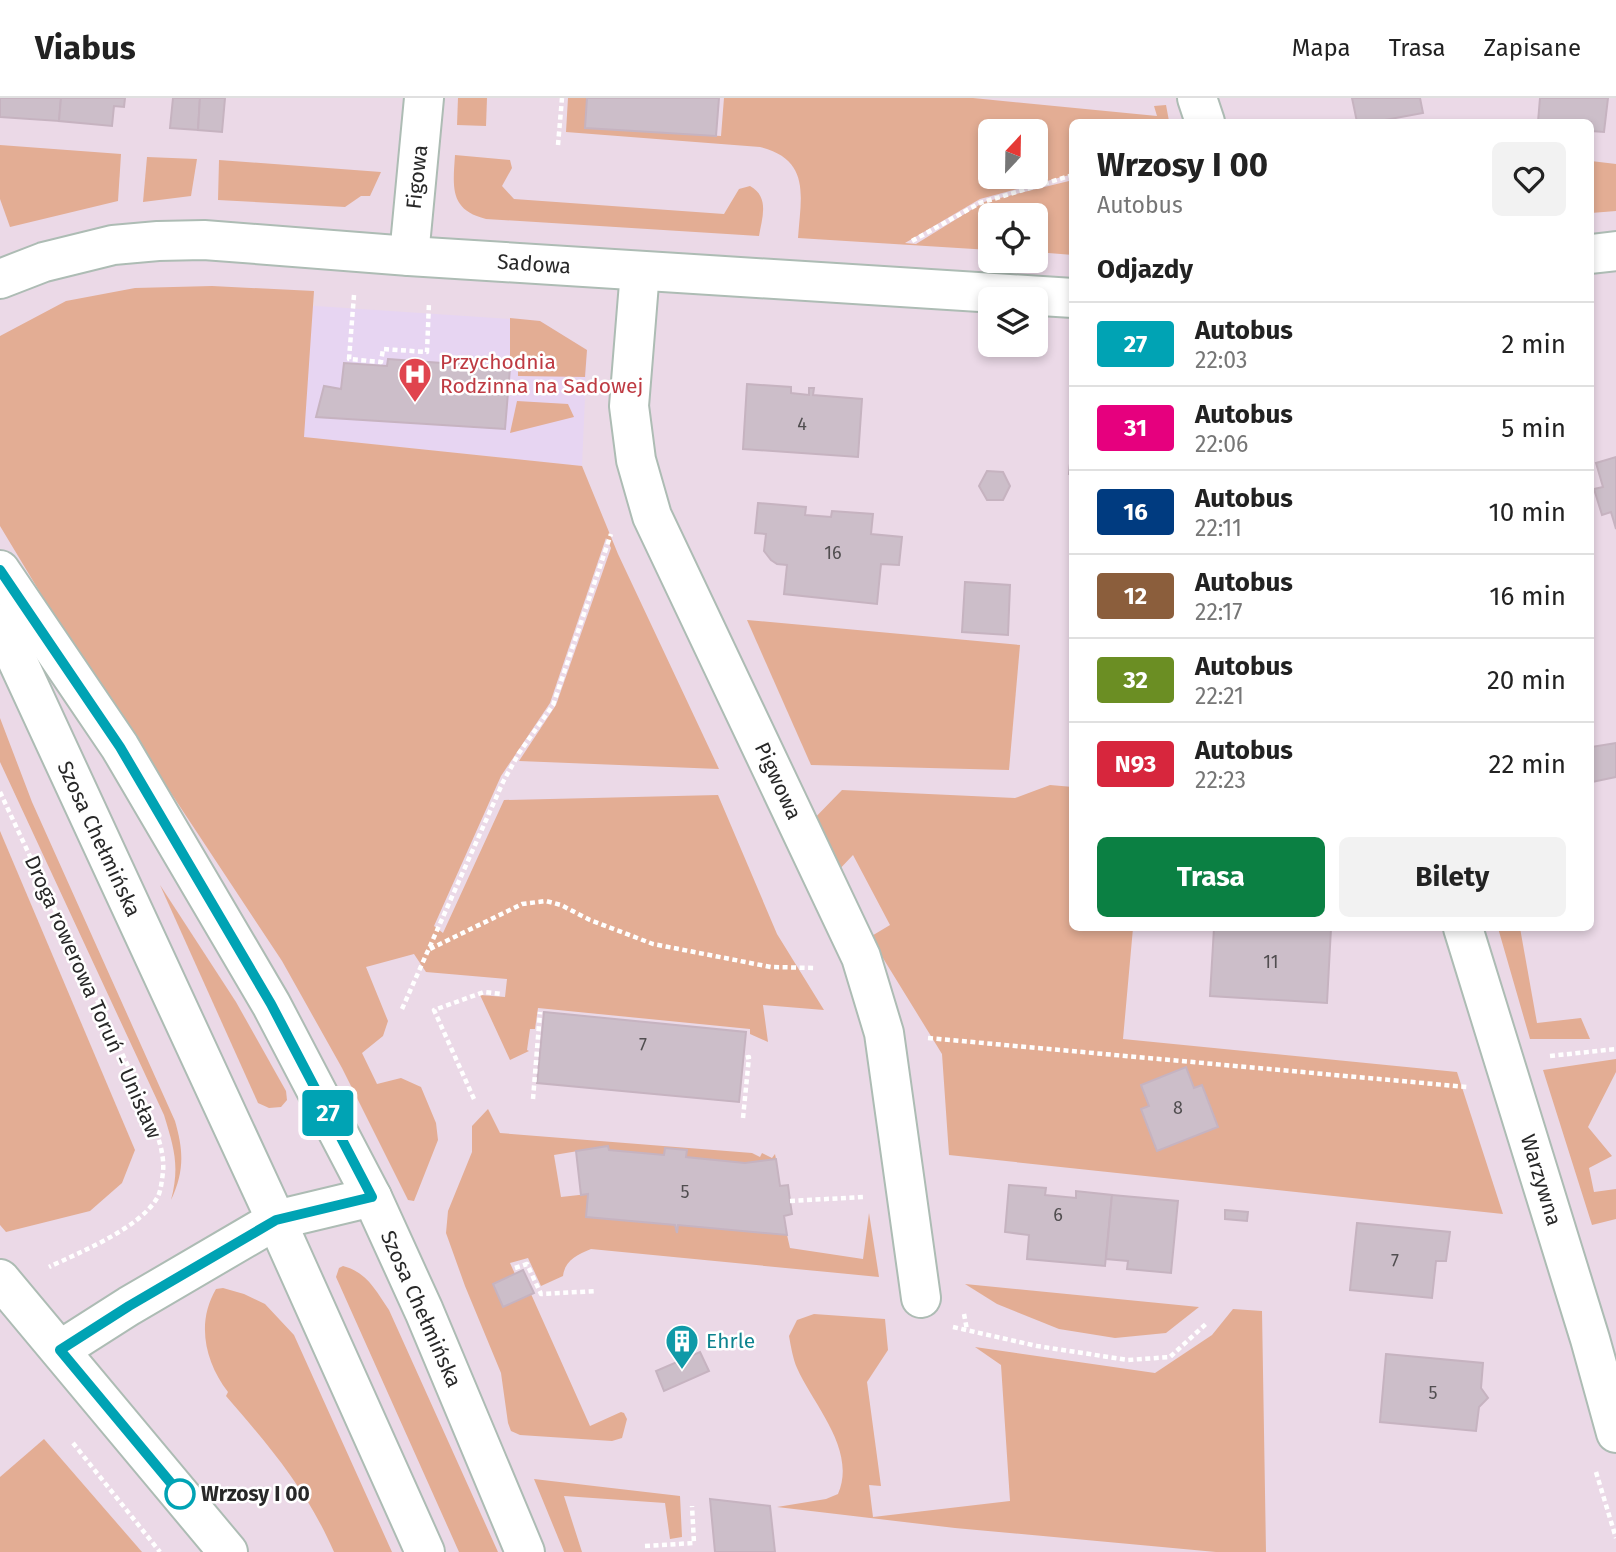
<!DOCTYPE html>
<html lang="pl">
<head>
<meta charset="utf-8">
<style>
  :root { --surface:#fff; --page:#f2f2f2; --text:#222; --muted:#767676; --line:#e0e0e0; --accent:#0b8043 }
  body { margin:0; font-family:"Fira Sans",sans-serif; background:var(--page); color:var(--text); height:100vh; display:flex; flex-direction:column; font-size:26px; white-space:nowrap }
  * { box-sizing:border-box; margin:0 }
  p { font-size:23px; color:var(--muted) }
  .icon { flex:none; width:38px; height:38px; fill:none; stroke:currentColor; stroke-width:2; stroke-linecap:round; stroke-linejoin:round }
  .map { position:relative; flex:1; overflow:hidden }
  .sheet { position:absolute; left:1069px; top:21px; width:525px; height:812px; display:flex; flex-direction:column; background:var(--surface); border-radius:10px; box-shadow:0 4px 10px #0003 }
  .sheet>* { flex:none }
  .badge { padding:0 14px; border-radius:5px; font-size:24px; line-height:46px }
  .needle { width:46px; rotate:22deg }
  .tools { position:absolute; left:978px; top:21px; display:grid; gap:14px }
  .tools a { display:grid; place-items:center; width:70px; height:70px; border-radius:10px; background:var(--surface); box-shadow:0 4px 10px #0003; font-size:35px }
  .map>.badge { position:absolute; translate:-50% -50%; box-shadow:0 0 0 4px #fff }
  h2 { padding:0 28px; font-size:26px; line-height:63px }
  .round { display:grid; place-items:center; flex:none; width:74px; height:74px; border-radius:10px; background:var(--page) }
  .headline { display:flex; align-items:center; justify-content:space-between; height:119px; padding:0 28px }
  h1 { font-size:33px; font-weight:700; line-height:52px }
  .action { display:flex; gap:14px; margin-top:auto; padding:14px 28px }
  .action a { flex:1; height:80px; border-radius:10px; background:var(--accent); color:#fff; font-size:28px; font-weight:700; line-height:80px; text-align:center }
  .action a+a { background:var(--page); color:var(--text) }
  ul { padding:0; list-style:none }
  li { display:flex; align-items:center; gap:21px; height:84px; padding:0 28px; border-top:2px solid var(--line) }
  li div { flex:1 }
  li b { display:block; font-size:26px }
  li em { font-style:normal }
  li .badge { min-width:77px; font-weight:700; text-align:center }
  header { display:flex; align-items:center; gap:42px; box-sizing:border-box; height:98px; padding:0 35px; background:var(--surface); border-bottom:2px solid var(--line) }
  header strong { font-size:33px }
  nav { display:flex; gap:38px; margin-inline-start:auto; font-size:24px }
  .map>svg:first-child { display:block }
</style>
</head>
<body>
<header>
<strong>Viabus</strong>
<nav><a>Mapa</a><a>Trasa</a><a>Zapisane</a></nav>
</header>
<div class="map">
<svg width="1616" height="1454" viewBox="0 0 1616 1454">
  <rect width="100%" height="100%" fill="#ebd9e7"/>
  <polygon fill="#e7d5f2" points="286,206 540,223 587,252 582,368 238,332"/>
  <g fill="#e3ad94" fill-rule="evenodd">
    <polygon points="458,0 487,0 486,28 457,27"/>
    <path d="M 568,0 L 587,0 L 585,30 L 721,38 L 724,0 L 973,0 L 1157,18 L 1154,8 L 1166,7 L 1169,23 L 1073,24 L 1073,76 L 980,101 L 905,145 L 916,146 L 984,104 L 1073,82 L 1073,157 L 1036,154 L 1036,117 L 990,117 L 990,152 L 798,140 C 801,98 811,62 760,49 L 566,34 ZM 990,33 L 1036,33 L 1036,79 L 990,79 Z"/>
    <polygon points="0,47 121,56 118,103 10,129 0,101"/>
    <path d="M 455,57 L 510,62 L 512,70 L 502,88 L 514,101 L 724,116 L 739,91 L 750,88 C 770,99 762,120 759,138 L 486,121 C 449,112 453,89 455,57 Z"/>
    <polygon points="147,59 197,61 191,98 143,104"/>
    <polygon points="219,62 381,74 370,98 361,98 345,109 218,102"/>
    <polygon points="1591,63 1616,66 1616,113 1591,115"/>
    <polygon points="212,188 314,193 304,339 582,368 618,456 719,671 519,663 556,607 611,450 606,440 550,605 501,678 434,828 443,835 504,702 718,697 777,836 824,912 763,907 768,944 750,936 750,931 538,910 535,931 530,931 527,952 529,953 510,962 480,897 505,899 507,881 426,874 414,856 366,869 388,923 383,938 362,955 377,986 401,980 421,989 436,1025 438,1042 414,1103 408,1102 342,970 282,863 56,521 0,428 0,238 66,203 135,190"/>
    <polygon points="510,220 540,223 587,252 585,279 518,278 518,267 510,263"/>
    <polygon points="517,303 568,306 574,319 510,335"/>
    <polygon points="747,522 1020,547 1009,672 811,667"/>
    <path d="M 0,620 L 32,704 L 175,1023 C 184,1054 184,1074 171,1102 C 180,1068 174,1050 164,1017 L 0,664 Z"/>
    <polygon points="1050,687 1073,689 1073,830 1133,830 1123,941 1457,974 1503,1116 949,1057 942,956 870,839 890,827 853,757 835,776 806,729 842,692 1015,700"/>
    <polygon points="0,733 135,1052 122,1085 90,1113 6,1134 0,1127"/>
    <polygon points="160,787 236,904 286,993 287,1002 281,1009 269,1010 258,1005"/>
    <polygon points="1498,830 1520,830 1537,925 1581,920 1590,941 1530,941"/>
    <polygon points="1616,961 1616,974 1588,1029 1612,1058 1589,1070 1594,1094 1616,1091 1616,1121 1592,1127 1543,972"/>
    <path d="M 488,1011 L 500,1035 L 752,1055 L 760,1059 L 762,1055 L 772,1060 L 775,1056 L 776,1061 L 745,1065 L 686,1059 L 687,1052 L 665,1050 L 664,1057 L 609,1052 L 608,1048 L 554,1057 L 561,1099 L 588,1096 L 586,1119 L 675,1127 L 677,1134 L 678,1127 L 787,1137 L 790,1150 L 863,1161 L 869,1115 L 879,1179 L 591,1151 C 577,1157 565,1162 563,1178 L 541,1188 L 528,1160 L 510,1165 L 515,1176 L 493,1186 L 503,1209 L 531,1196 L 590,1328 L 621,1314 L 624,1315 L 627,1321 L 622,1340 L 612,1343 L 520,1337 L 511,1333 L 508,1325 L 501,1275 L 465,1188 L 446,1135 L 448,1113 L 472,1054 L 472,1028 Z"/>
    <path d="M 343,1168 C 367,1174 376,1193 389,1212 L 498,1454 L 459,1454 L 336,1179 L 339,1170 Z"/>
    <polygon points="965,1186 1199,1209 1166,1235 1115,1240 1059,1231 997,1206"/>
    <path d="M 223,1190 L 244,1196 L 265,1206 L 294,1237 L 392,1454 L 334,1454 C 307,1392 270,1349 226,1298 L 228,1294 C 205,1264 196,1225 216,1191 Z"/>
    <path d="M 1233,1211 L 1262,1213 L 1266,1454 L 1216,1454 L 955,1430 L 777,1409 L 826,1401 L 838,1396 C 857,1352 814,1308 797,1270 C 793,1261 791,1249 789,1238 L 797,1222 L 814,1216 L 885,1221 L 888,1252 L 867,1284 L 881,1388 L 869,1387 L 873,1419 L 1010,1403 L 1001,1267 L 975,1249 L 1155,1275 L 1212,1237 Z"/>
    <polygon points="44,1341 142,1454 0,1454 0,1379"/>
    <polygon points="534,1381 680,1398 682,1439 670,1441 665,1405 564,1398 582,1454 564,1454"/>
  </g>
  <g fill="#ccbec9" stroke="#c6b3c0" stroke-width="2">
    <polygon points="0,0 61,0 59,23 0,19"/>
    <polygon points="61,0 125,0 124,9 114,8 112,28 59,23"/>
    <polygon points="173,0 200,0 198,32 170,30"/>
    <polygon points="200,0 225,0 222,34 198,32"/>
    <polygon points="587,0 719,0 716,38 585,30"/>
    <polygon points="1352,0 1420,0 1423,15 1374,24 1357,24"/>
    <polygon points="1540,0 1608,0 1604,34 1591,33 1591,24 1538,24"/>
    <polygon points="388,261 510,270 505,331 316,319 324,288 341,291 344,265 387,268"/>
    <polygon points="747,286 791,289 791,295 809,297 809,290 814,290 813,297 862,301 858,359 743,351"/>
    <polygon points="1073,334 1073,377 1069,376"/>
    <polygon points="1616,359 1616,431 1611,414 1602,417 1594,391 1603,389 1596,365"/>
    <polygon points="987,373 1003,374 1010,388 1003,402 987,402 979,388"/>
    <polygon points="758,405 806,409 805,417 831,419 832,413 873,416 871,436 902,439 899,467 881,466 877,506 784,496 787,467 777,466 771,462 764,453 766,436 755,435"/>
    <polygon points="965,484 1010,487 1008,537 962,534"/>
    <polygon points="1616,645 1616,679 1592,684 1591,649"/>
    <polygon points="1214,830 1331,830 1327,905 1210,898"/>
    <polygon points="544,914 746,934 739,1004 537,985"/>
    <polygon points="1186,969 1194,990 1202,987 1218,1029 1157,1053 1141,1011 1149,1008 1141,987"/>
    <polygon points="608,1048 609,1052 664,1057 665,1050 687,1052 686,1059 745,1065 776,1061 780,1088 788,1087 790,1103 792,1116 784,1118 787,1137 678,1127 677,1135 675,1127 586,1119 588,1096 581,1097 576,1053"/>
    <polygon points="1009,1087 1046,1090 1045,1097 1076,1100 1076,1093 1112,1097 1105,1168 1027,1161 1029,1137 1005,1134"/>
    <polygon points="1112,1097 1178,1103 1171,1175 1127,1171 1128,1163 1106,1161"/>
    <polygon points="1225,1112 1248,1114 1247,1123 1225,1121"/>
    <polygon points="1357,1125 1450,1134 1446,1163 1436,1163 1432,1200 1350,1192"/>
    <polygon points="523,1172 534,1195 503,1209 493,1186"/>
    <polygon points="700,1254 709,1273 664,1293 656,1273"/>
    <polygon points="1386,1256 1483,1265 1481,1290 1488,1300 1479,1309 1476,1333 1380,1324"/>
    <polygon points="710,1401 770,1408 775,1454 715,1454"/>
  </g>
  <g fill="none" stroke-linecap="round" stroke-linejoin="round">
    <defs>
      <g id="street">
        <polyline points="1197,0 1205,24"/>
        <polyline points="1591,156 1616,153"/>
        <polyline points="409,158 424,0"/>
        <polyline points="640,173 629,308 636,362 652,418 861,859 884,935 921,1200"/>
        <polyline points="0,181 44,164 113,147 158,143 204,142 409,158 1073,200"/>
        <polyline points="1463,830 1590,1241 1616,1335"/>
        <polyline points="0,1181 228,1454"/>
        <polyline points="60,1252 129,1208 276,1122 372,1099"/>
      </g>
      <g id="secondary">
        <polyline points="0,472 120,649 271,906 372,1099 424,1213 525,1454"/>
        <polyline points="0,525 276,1122 425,1454"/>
      </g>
    </defs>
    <use href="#street" stroke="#adbcb4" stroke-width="42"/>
    <use href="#secondary" stroke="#adbcb4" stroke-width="42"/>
    <g stroke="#fff" stroke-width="4.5" stroke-dasharray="5 3.5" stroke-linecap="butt">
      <polyline points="558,47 562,0"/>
      <polyline points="912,143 980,105 1073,77"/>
      <polyline points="354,197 349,261 381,264 383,251 427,254 429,204"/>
      <path d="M 0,694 L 148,1011 C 155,1031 165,1053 163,1074 C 162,1081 161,1094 157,1100 C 139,1131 80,1154 49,1169"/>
      <polyline points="430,851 522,806 546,803 561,807 590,822 653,846 771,869 816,870"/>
      <polyline points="402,911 503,684 519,655 553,607 611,436"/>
      <polyline points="928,940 1467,989"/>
      <polyline points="1550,958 1616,951"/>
      <polyline points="474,1001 434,912 484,894 502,896"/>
      <polyline points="533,1001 540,914"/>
      <polyline points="743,1020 749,959 744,960"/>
      <polyline points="790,1103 863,1099"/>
      <polyline points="515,1170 527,1166 541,1196 597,1193"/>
      <polyline points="964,1216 967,1232"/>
      <polyline points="953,1229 1037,1248 1128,1262 1170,1259 1208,1224"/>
      <polyline points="73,1345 160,1454"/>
      <polyline points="1596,1374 1616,1440"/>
      <polyline points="645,1448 694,1445 692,1408"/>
    </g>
    <use href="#street" stroke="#fff" stroke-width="38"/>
    <use href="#secondary" stroke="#fff" stroke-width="38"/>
  </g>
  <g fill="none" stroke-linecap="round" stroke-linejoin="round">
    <defs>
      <polyline id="line" points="0,472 120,649 271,906 372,1099 276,1122 129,1208 60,1252 180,1396"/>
    </defs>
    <use href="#line" stroke="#fff" stroke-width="16"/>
    <use href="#line" stroke="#00a3b4" stroke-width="10"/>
  </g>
  <defs>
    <symbol id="hospital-pin" viewBox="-11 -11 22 30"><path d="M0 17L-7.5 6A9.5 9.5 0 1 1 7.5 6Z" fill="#e0444e" stroke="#fff"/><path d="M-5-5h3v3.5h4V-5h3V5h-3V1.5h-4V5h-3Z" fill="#fff"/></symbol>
    <symbol id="building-pin" viewBox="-11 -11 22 30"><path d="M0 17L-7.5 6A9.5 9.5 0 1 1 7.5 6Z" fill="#0f9aa8" stroke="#fff"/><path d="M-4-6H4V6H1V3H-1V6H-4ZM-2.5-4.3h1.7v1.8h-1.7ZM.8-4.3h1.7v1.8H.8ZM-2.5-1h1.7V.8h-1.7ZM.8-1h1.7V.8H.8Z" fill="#fff"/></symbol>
  </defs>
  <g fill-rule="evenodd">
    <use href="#hospital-pin" x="396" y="257" width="38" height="52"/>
    <use href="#building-pin" x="663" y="1224" width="38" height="52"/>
  </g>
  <circle fill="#fff" stroke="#00a3b4" stroke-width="3.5" cx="180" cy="1396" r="14"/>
  <g text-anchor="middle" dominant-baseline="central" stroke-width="5" stroke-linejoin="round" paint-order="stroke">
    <g font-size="18" fill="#514e50">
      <text x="802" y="326">4</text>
      <text x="833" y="455">16</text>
      <text x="1271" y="864">11</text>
      <text x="643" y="947">7</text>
      <text x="1178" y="1010">8</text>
      <text x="685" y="1094">5</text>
      <text x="1058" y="1117">6</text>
      <text x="1395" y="1163">7</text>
      <text x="1433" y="1295">5</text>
    </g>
    <g font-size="21" fill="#282828" stroke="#fff">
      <text transform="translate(417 79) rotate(-84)">Figowa</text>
      <text transform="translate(534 166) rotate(4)">Sadowa</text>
      <text transform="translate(778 683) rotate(65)">Pigwowa</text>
      <text transform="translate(99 741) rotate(65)">Szosa Chełmińska</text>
      <text transform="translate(93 899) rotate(66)">Droga rowerowa Toruń - Unisław</text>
      <text transform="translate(1541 1082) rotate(73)">Warzywna</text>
      <text transform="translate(421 1211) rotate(66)">Szosa Chełmińska</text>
    </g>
    <g font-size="21" fill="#be3a42" stroke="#fff" text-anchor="start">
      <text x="440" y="264">Przychodnia<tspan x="440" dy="24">Rodzinna na Sadowej</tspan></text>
    </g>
    <g font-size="21" fill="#0d838f" stroke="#fff" text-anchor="start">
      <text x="706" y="1243">Ehrle</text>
    </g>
    <g font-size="21" font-weight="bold" fill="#282828" stroke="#fff" text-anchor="start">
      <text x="201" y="1396">Wrzosy I 00</text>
    </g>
  </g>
</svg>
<div class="tools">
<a><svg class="needle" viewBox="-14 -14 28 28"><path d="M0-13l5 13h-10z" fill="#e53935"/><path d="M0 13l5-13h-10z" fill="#767676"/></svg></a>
<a><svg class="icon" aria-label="locate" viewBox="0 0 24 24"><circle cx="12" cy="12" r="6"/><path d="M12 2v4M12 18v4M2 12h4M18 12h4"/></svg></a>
<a><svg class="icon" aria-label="layers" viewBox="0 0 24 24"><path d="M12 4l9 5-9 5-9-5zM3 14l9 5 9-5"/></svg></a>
</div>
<b class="badge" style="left:328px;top:1015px;background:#00a3b4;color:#fff">27</b>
<section class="sheet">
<div class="headline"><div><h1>Wrzosy I 00</h1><p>Autobus</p></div><a class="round"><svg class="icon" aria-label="heart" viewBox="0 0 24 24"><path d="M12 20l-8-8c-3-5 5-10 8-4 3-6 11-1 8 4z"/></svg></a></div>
<h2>Odjazdy</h2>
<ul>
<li><span class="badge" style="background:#00a3b4;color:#fff">27</span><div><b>Autobus</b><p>22:03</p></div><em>2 min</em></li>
<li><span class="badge" style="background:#e6007e;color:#fff">31</span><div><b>Autobus</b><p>22:06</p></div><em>5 min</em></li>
<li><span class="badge" style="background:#003b80;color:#fff">16</span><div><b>Autobus</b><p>22:11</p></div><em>10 min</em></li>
<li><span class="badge" style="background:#8b5e3c;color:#fff">12</span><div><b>Autobus</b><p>22:17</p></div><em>16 min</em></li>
<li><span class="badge" style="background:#6b8e23;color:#fff">32</span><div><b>Autobus</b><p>22:21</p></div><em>20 min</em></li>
<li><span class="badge" style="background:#d7263d;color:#fff">N93</span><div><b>Autobus</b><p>22:23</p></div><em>22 min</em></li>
</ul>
<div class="action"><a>Trasa</a><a>Bilety</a></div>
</section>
</div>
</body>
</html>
